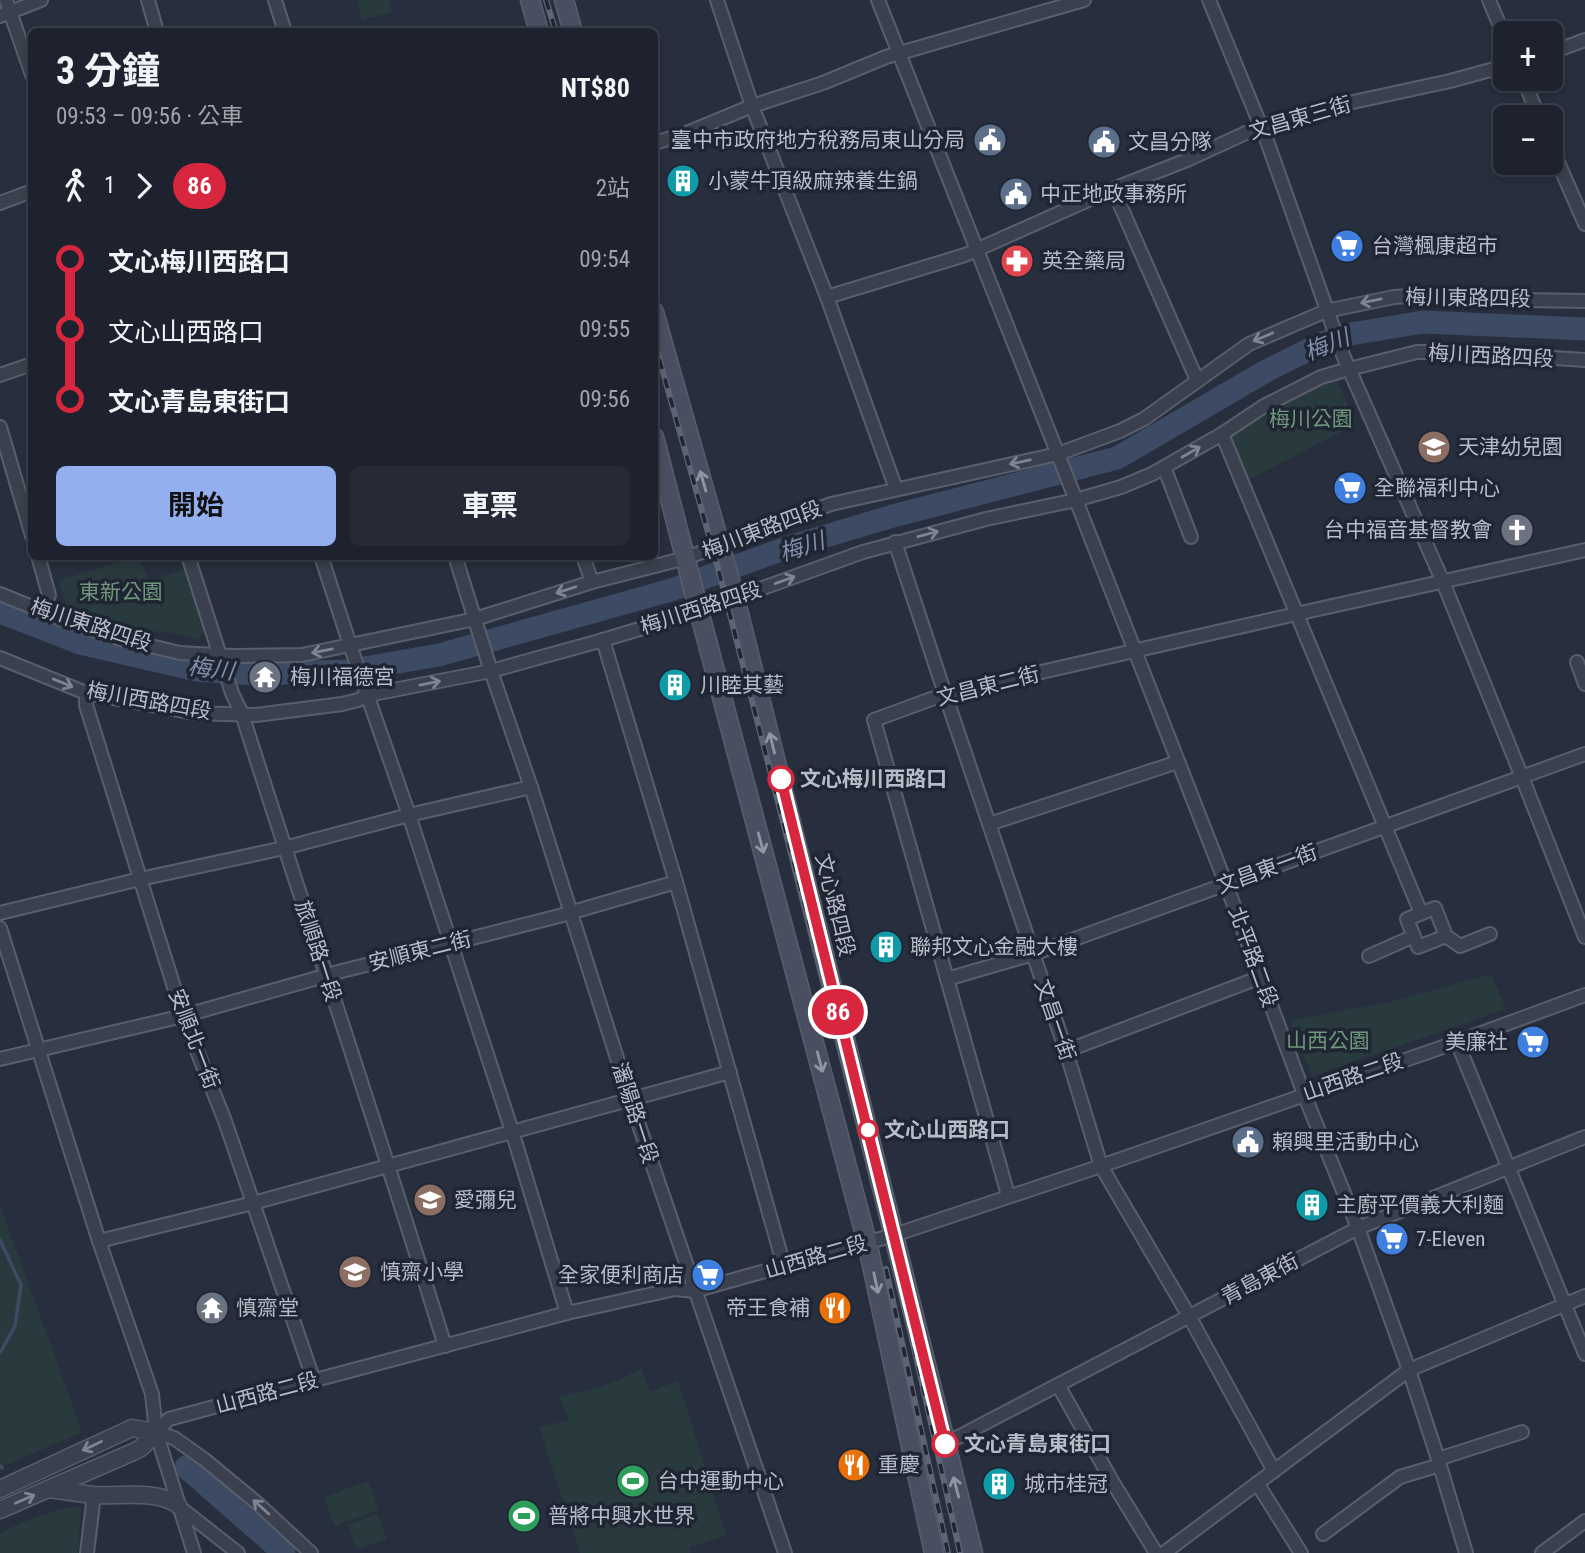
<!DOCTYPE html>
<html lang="zh-TW">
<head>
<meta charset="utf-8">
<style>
  :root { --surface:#1d222e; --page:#252a36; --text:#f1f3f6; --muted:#a0a4aa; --line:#3b3f4a; --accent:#94aff0 }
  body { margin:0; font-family:"Roboto Condensed","Noto Sans TC",sans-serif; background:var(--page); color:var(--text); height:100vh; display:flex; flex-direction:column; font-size:26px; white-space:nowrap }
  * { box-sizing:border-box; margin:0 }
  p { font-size:23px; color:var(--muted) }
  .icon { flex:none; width:38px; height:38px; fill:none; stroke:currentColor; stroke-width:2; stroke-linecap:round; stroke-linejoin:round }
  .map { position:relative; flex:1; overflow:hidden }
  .panel { position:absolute; left:28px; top:28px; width:630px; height:532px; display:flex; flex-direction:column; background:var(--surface); border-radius:10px; box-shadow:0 4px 10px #0003,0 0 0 2px var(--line) }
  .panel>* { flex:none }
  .badge { padding:0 14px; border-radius:23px; font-size:24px; line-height:46px }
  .buttons { position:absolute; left:1493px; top:21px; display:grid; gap:14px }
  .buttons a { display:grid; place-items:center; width:70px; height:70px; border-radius:10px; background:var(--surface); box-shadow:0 4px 10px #0003,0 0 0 2px var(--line); font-size:35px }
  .map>.badge { position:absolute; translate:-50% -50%; box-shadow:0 0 0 4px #fff }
  .legs { display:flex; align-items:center; gap:10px; height:77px; padding:0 28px; font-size:23px }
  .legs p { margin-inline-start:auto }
  .summary { display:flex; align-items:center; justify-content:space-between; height:119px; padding:0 28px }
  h1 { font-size:38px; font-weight:700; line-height:52px }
  .cta { display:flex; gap:14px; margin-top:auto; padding:14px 28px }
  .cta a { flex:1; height:80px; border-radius:10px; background:var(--accent); color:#111; font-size:28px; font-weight:700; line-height:80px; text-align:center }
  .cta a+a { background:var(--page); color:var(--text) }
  ul { padding:0 28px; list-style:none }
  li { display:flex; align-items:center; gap:24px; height:70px; font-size:26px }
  li i { display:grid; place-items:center; width:10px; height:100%; margin:0 9px; background:currentColor }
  li i::after { content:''; width:18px; height:18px; margin:-9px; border:5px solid; border-radius:50%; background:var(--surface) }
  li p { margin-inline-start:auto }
  li:first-child i { background:linear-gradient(#0000 50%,currentColor 0) }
  li:last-child i { background:linear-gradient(currentColor 50%,#0000 0) }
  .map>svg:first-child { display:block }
</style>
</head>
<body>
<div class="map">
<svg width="1585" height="1553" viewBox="0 0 1585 1553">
  <rect width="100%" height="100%" fill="#272e3d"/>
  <g fill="#283a3e">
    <polygon points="357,0 389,0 392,12 362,20"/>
    <polygon points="1336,379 1357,424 1246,481 1227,436 1308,391"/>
    <polygon points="136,556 138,557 149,581 183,569 205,630 199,639 173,633 149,631 69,611 68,609 58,581"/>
    <polygon points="1491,974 1506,1009 1312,1076 1290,1020 1386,1003"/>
    <polygon points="0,1205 82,1432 0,1468"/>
    <path d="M 641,1368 L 650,1392 L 678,1380 L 726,1535 L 690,1548 L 691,1553 L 580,1553 L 539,1427 L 569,1420 L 559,1396 C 592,1391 612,1385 641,1368 Z"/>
    <polygon points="368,1481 378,1510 334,1526 324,1497"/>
    <path d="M 81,1506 L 78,1553 L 0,1553 L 0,1533 C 30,1519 48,1510 81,1506 Z"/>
    <polygon points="378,1514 387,1539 357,1550 348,1525"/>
  </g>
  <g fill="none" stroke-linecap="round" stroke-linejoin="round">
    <g stroke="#3d4a64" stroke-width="3.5">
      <polyline points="0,1240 21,1285 15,1326 0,1353"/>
      <polyline points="0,1466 2,1468"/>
    </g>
    <g stroke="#3d4a64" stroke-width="23">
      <polyline points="0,612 80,643 197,670 253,674 347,671 439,655 671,590 789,547 893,516 1117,458 1266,371 1322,343 1351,334 1423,322 1585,329"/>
      <polyline points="186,1467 284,1553"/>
    </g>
    <defs>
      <g id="minor">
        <polyline points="6,0 32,75"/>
        <polyline points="148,0 157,32"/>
        <polyline points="275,0 285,32"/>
        <polyline points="717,0 752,106 827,297 896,489"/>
        <polyline points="878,0 1076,500 1226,884 1304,1094 1358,1228 1409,1370 1438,1459 1466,1553"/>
        <polyline points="1209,0 1267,141 1343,355 1443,582 1522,777 1585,937"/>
        <polyline points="1489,0 1505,38"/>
        <polyline points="0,16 41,0"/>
        <polyline points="1550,53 1585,40"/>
        <polyline points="1523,79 1539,117"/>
        <polyline points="654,143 682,135 752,106 823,83 886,57 1084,0"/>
        <polyline points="1550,144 1585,224"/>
        <polyline points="1113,189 1197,380"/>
        <polyline points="0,203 32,191"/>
        <polyline points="827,297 965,255 1113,189 1187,160 1261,126 1330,107 1450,81 1505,66"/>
        <polyline points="0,375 32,364"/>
        <polyline points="0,427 32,536"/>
        <polyline points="1222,434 1421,913"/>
        <polyline points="1164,467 1191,537"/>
        <polyline points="895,542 945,694 1066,1051 1101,1166 1189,1316 1274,1471"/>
        <polyline points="38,556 49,595 42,612"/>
        <path d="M 188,556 L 232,693 L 242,714 C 309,925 380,1135 445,1346"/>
        <polyline points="321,556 350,645 409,815 512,1131 567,1313"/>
        <polyline points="455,556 491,671 531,787 630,1099 785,1553"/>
        <polyline points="583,556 592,582"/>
        <polyline points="0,594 66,621 121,639 180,653 232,656 302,655 475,619 592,582 686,558 831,504 1058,454 1120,431 1144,419 1249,344 1326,311 1394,297 1426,295 1458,299 1585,301"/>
        <polyline points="603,640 676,882 784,1266"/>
        <polyline points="0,658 86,693 194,713 256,715 342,704 358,700 368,695 491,671 603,640 699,611 863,552 986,519 1076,500 1121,487 1152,474 1222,434 1264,406 1321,377 1349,369 1417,352 1465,352 1585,360"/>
        <polyline points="1577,662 1585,684"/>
        <polyline points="86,693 86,705 183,1016 225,1121 314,1381"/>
        <polyline points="989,824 1178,762"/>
        <polyline points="0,913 140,879 284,848 409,815 531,787"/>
        <polyline points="0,928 99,1241 152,1394 156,1432 194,1553"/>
        <polyline points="1446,936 1435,908 1407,919 1418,947 1446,936 1460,946 1490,934"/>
        <polyline points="1369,956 1414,936"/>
        <polyline points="947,979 1033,954 1585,754"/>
        <polyline points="1457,1042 1585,1354"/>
        <polyline points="1066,1051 1261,977"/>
        <polyline points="0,1059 183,1016 342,971 559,916 676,882"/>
        <polyline points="1008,1195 874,720 945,694 1296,614 1585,550"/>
        <polyline points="99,1241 253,1203 730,1072"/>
        <polyline points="1058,1385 1112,1481 1156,1553"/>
        <polyline points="156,1432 169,1419 567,1313 675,1289 695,1291 708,1287 894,1235 1101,1166 1457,1042 1585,995"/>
        <polyline points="156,1432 174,1438 205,1460 257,1503 311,1553"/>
        <polyline points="945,1444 1358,1228 1585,1137"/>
        <polyline points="1438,1459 1522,1432"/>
        <polyline points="1257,1483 1301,1553"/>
        <polyline points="178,1506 238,1553"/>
        <polyline points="1323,1534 1400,1477 1440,1465"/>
        <polyline points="87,1553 94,1495"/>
        <polyline points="1164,1553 1409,1370 1585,1296"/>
        <polyline points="1542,1553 1585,1521"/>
      </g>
      <g id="tertiary">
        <polyline points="0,1489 132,1428 156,1432"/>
        <path d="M 49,1489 C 64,1491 78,1493 93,1495 C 118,1497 156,1489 178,1505"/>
        <polyline points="0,1510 133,1452 141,1448 156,1432"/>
      </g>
      <g id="secondary">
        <polyline points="530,0 539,32"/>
        <polyline points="564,0 573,32"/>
        <polyline points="654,312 735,598 973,1553"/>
        <polyline points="654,437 699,611 867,1242 934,1553"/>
      </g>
    </defs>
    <use href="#minor" stroke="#585e6b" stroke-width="16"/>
    <use href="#tertiary" stroke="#585e6b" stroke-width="19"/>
    <use href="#secondary" stroke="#585e6b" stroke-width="21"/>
    <use href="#minor" stroke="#3a404d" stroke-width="12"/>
    <use href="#tertiary" stroke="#3a404d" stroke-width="16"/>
    <use href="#secondary" stroke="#494f60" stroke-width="18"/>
    <defs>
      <g id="rail">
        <polyline points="546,0 556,32"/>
        <polyline points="654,340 718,568 886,1222 960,1553"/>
        <polyline points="886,1269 948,1553"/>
      </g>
    </defs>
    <use href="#rail" stroke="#5d6474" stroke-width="6"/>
    <use href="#rail" stroke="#1f2532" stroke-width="3.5" stroke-dasharray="10" stroke-linecap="butt"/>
  </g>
  <defs><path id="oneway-shaft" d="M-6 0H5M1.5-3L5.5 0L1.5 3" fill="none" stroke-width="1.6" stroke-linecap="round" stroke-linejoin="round" transform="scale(1.75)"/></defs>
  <g stroke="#7e8491">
    <use href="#oneway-shaft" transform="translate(1371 301) rotate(169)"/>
    <use href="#oneway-shaft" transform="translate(1263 337) rotate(157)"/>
    <use href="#oneway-shaft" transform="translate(1191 452) rotate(-30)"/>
    <use href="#oneway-shaft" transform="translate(1020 462) rotate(168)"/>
    <use href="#oneway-shaft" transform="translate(928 534) rotate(-15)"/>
    <use href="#oneway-shaft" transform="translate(785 580) rotate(-20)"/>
    <use href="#oneway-shaft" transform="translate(566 590) rotate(162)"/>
    <use href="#oneway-shaft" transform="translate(322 651) rotate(169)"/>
    <use href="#oneway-shaft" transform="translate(63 683) rotate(22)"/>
    <use href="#oneway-shaft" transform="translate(430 683) rotate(-11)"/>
    <use href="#oneway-shaft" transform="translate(92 1446) rotate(155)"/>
    <use href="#oneway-shaft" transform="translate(25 1499) rotate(-24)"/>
    <use href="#oneway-shaft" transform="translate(261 1507) rotate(-138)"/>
  </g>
  <g stroke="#9096a4">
    <use href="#oneway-shaft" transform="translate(703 481) rotate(-106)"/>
    <use href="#oneway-shaft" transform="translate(772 743) rotate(-104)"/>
    <use href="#oneway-shaft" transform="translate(761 843) rotate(75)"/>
    <use href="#oneway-shaft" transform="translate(820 1062) rotate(75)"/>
    <use href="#oneway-shaft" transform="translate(876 1283) rotate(78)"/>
    <use href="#oneway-shaft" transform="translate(956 1487) rotate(-105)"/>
  </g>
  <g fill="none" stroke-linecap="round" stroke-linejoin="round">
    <defs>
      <polyline id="line-1" points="781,779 945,1444"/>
    </defs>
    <use href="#line-1" stroke="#fff" stroke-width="16"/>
    <use href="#line-1" stroke="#d7263d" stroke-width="10"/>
  </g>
  <defs>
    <symbol id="civic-disc" viewBox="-11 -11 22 22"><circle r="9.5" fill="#5c6f8a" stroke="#1f2532"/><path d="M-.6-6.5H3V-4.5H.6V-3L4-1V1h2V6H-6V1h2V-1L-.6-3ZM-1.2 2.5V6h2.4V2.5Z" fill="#fff"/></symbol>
    <symbol id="building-disc" viewBox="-11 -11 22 22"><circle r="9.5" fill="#0f9aa8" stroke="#1f2532"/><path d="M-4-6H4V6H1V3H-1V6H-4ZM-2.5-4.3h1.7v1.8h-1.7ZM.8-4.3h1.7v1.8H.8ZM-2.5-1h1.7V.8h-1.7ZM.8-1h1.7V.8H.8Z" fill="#fff"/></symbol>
    <symbol id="supermarket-disc" viewBox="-11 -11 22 22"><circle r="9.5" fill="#3f7fe0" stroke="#1f2532"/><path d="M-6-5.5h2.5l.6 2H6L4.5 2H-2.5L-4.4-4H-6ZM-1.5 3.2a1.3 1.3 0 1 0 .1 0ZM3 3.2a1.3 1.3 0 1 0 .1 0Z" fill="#fff"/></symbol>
    <symbol id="pharmacy-disc" viewBox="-11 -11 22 22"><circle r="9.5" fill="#e0444e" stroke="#1f2532"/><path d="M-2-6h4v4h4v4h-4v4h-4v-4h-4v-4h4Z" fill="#fff"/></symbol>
    <symbol id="school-disc" viewBox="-11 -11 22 22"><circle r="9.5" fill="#8d6e63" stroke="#1f2532"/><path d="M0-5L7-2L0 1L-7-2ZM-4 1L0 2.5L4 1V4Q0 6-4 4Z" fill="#fff"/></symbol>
    <symbol id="church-disc" viewBox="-11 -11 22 22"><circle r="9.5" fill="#6b7280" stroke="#1f2532"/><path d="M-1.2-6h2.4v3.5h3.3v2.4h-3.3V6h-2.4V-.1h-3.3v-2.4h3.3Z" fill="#fff"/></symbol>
    <symbol id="temple-disc" viewBox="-11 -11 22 22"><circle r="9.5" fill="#6b7280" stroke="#1f2532"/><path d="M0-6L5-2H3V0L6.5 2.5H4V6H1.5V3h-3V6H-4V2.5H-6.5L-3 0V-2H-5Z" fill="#fff"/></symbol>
    <symbol id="restaurant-disc" viewBox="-11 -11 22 22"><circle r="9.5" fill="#e8710a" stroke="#1f2532"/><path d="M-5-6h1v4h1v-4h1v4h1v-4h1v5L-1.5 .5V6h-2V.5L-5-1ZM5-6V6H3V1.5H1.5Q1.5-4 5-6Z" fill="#fff"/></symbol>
    <symbol id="stadium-disc" viewBox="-11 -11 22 22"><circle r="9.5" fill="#2e9e5b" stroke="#1f2532"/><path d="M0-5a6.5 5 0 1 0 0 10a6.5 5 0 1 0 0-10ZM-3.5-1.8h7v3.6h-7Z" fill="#fff"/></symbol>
  </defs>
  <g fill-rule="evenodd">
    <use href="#civic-disc" x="971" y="121" width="38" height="38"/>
    <use href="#civic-disc" x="1085" y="123" width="38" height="38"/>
    <use href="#building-disc" x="664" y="162" width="38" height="38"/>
    <use href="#civic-disc" x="997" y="175" width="38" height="38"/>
    <use href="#supermarket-disc" x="1328" y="227" width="38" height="38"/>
    <use href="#pharmacy-disc" x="998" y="242" width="38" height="38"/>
    <use href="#school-disc" x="1415" y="428" width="38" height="38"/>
    <use href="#supermarket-disc" x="1331" y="469" width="38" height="38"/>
    <use href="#church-disc" x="1498" y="511" width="38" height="38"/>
    <use href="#temple-disc" x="246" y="658" width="38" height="38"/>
    <use href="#building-disc" x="656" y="666" width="38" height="38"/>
    <use href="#building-disc" x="867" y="928" width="38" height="38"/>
    <use href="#supermarket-disc" x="1514" y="1023" width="38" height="38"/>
    <use href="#civic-disc" x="1229" y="1123" width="38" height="38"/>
    <use href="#school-disc" x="411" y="1181" width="38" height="38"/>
    <use href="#building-disc" x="1293" y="1186" width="38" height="38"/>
    <use href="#supermarket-disc" x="1373" y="1220" width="38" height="38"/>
    <use href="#school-disc" x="336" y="1253" width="38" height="38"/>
    <use href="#supermarket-disc" x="689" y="1256" width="38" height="38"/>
    <use href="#temple-disc" x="193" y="1289" width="38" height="38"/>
    <use href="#restaurant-disc" x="816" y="1289" width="38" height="38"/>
    <use href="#restaurant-disc" x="835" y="1446" width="38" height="38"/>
    <use href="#stadium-disc" x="614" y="1462" width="38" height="38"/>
    <use href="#building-disc" x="980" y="1465" width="38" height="38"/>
    <use href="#stadium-disc" x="505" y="1497" width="38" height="38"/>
  </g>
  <g fill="#fff" stroke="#d7263d" stroke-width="3.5">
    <circle cx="781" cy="779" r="12"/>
    <circle cx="868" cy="1130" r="9"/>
    <circle cx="945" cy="1444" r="12"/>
  </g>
  <g text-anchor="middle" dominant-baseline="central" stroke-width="7" stroke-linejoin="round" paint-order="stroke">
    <g font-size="21" fill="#b6bcc8" stroke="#1f2532">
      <text transform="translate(1300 118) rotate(-16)">文昌東三街</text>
      <text transform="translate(1468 298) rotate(1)">梅川東路四段</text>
      <text transform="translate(1491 356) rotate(3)">梅川西路四段</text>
      <text transform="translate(762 530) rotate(-21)">梅川東路四段</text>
      <text transform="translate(701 608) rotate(-18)">梅川西路四段</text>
      <text transform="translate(91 625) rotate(18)">梅川東路四段</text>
      <text transform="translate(988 686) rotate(-14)">文昌東二街</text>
      <text transform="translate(149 701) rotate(10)">梅川西路四段</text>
      <text transform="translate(1267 869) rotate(-20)">文昌東一街</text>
      <text transform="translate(835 905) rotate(76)">文心路四段</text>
      <text transform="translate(318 951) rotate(72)">旅順路一段</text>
      <text transform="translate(420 951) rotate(-14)">安順東二街</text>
      <text transform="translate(1253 957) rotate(70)">北平路二段</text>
      <text transform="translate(1055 1020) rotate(71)">文昌一街</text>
      <text transform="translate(194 1039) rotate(69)">安順北一街</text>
      <text transform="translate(1353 1077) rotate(-19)">山西路二段</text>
      <text transform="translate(635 1113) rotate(72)">瀋陽路一段</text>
      <text transform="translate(816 1257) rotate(-16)">山西路二段</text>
      <text transform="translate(1260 1279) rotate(-28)">青島東街</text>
      <text transform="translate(267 1393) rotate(-15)">山西路二段</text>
    </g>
    <g font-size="21" fill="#b6bcc8" stroke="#1f2532" text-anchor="start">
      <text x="965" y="140" text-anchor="end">臺中市政府地方稅務局東山分局</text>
      <text x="1128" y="142">文昌分隊</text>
      <text x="708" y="181">小蒙牛頂級麻辣養生鍋</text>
      <text x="1040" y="194">中正地政事務所</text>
      <text x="1372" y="246">台灣楓康超市</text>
      <text x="1042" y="261">英全藥局</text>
      <text x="1458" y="447">天津幼兒園</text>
      <text x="1374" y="488">全聯福利中心</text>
      <text x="1492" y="530" text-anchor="end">台中福音基督教會</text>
      <text x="290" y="677">梅川福德宮</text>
      <text x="700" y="685">川睦其藝</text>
      <text x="910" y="947">聯邦文心金融大樓</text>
      <text x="1508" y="1042" text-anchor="end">美廉社</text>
      <text x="1272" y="1142">賴興里活動中心</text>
      <text x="454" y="1200">愛彌兒</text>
      <text x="1336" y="1205">主廚平價義大利麵</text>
      <text x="1416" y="1239">7-Eleven</text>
      <text x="380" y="1272">慎齋小學</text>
      <text x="684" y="1275" text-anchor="end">全家便利商店</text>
      <text x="236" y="1308">慎齋堂</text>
      <text x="810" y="1308" text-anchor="end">帝王食補</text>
      <text x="878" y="1465">重慶</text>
      <text x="658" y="1481">台中運動中心</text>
      <text x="1024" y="1484">城市桂冠</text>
      <text x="548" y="1516">普將中興水世界</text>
    </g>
    <g font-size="21" fill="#6f977c" stroke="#1f2532">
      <text x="1311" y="419">梅川公園</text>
      <text x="121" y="592">東新公園</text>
      <text x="1328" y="1041">山西公園</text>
    </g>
    <g font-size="21" font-weight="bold" fill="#b6bcc8" stroke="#1f2532" text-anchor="start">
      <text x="800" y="779">文心梅川西路口</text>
      <text x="884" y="1130">文心山西路口</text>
      <text x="964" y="1444">文心青島東街口</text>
    </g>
    <g font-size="23" font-style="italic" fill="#808fad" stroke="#1f2532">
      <text transform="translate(1327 345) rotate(-22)">梅川</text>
      <text transform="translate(802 547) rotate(-18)">梅川</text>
      <text transform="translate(211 669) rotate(7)">梅川</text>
    </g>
  </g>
</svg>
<div class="buttons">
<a>+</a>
<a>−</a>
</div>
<b class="badge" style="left:838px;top:1012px;background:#d7263d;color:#fff">86</b>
<section class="panel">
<div class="summary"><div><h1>3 分鐘</h1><p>09:53 – 09:56 · 公車</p></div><b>NT$80</b></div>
<div class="legs"><svg class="icon" aria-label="walk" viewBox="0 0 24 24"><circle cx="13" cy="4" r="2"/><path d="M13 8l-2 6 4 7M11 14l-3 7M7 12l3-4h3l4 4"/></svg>1<svg class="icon" aria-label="forward" viewBox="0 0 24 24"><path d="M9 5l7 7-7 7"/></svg><b class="badge" style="background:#d7263d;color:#fff">86</b><p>2站</p></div>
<ul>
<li><i style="color:#d7263d"></i><b>文心梅川西路口</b><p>09:54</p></li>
<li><i style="color:#d7263d"></i><span>文心山西路口</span><p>09:55</p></li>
<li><i style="color:#d7263d"></i><b>文心青島東街口</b><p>09:56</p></li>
</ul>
<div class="cta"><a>開始</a><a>車票</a></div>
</section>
</div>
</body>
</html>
